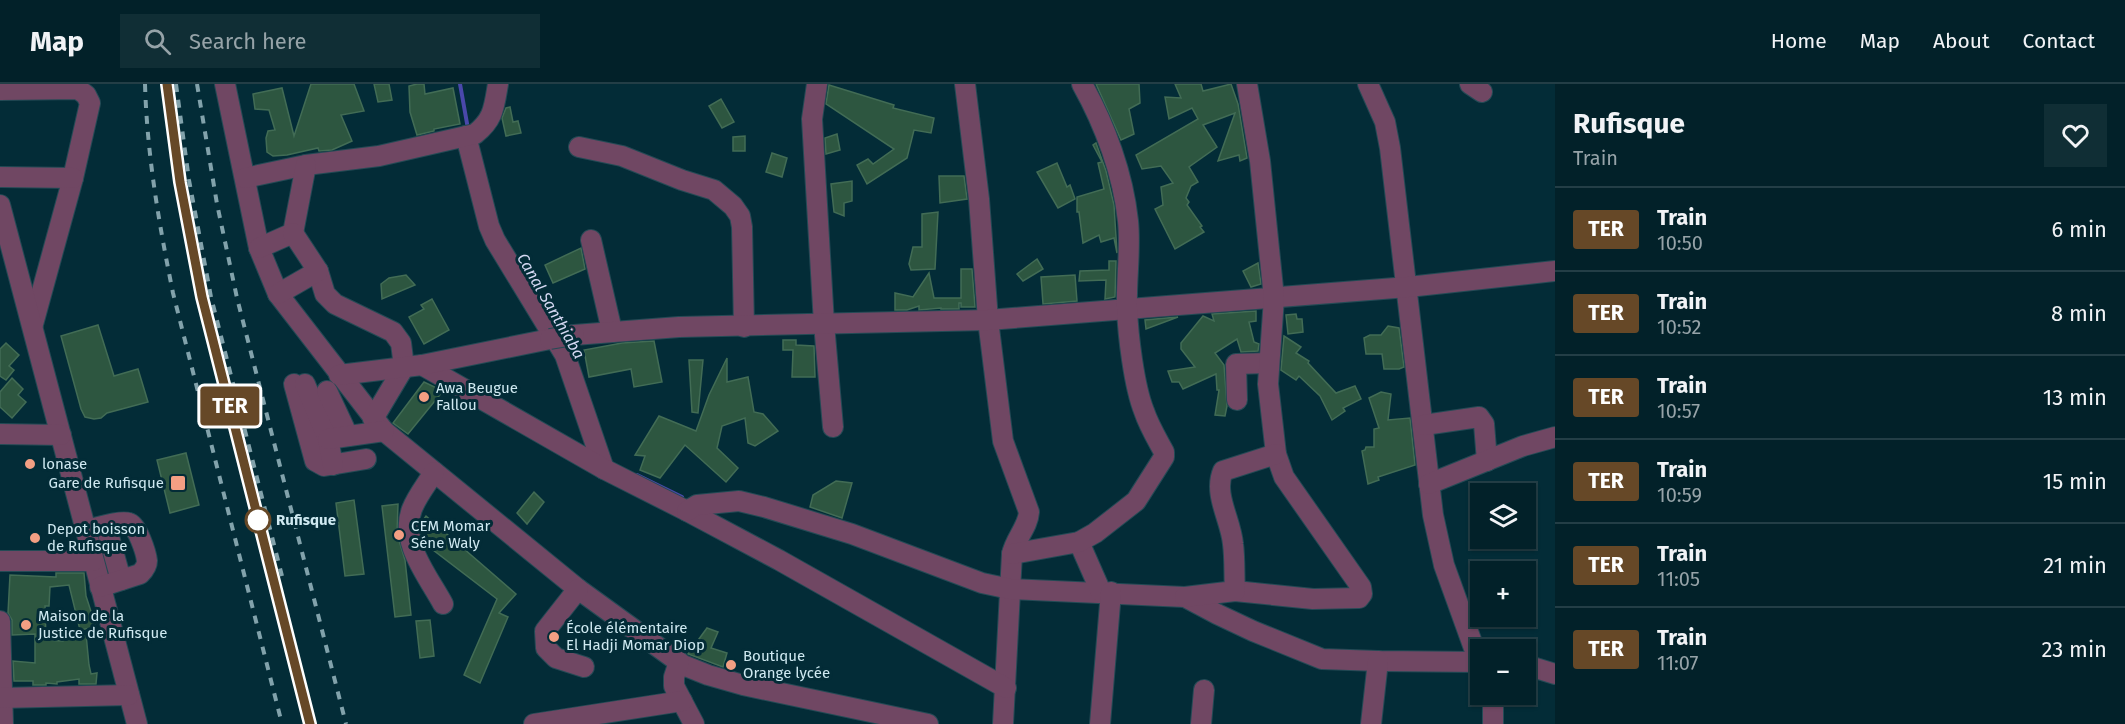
<!DOCTYPE html>
<html lang="en">
<head>
<meta charset="utf-8">
<style>
  :root { --surface:#022129; --page:#102e35; --text:#f1f3f6; --muted:#96a3a8; --line:#233e46 }
  body { margin:0; font-family:"Fira Sans",sans-serif; background:var(--page); color:var(--text); height:100vh; display:flex; flex-direction:column; font-size:22px; white-space:nowrap }
  * { box-sizing:border-box; margin:0 }
  p { font-size:20px; color:var(--muted) }
  .icon { flex:none; width:33px; height:33px; fill:none; stroke:currentColor; stroke-width:2; stroke-linecap:round; stroke-linejoin:round }
  .map { position:relative; flex:1; overflow:hidden }
  .panel { display:flex; flex-direction:column; background:var(--surface); width:570px }
  .panel>* { flex:none }
  .badge { padding:0 12px; border-radius:4px; font-size:21px; line-height:39px }
  .controls { position:absolute; left:1470px; top:399px; display:grid; gap:12px }
  .controls a { display:grid; place-items:center; width:66px; height:66px; border-radius:0px; background:var(--surface); box-shadow:0 2px 4px #0004,0 0 0 2px var(--line); font-size:30px }
  .map>.badge { position:absolute; translate:-50% -50%; box-shadow:0 0 0 3px #fff }
  .round { display:grid; place-items:center; flex:none; width:63px; height:63px; border-radius:0px; background:var(--page) }
  .headline { display:flex; align-items:center; justify-content:space-between; height:102px; padding:0 18px }
  h1 { font-size:28px; font-weight:700; line-height:45px }
  ul { padding:0; list-style:none }
  li { display:flex; align-items:center; gap:18px; height:84px; padding:0 18px; border-top:2px solid var(--line) }
  li div { flex:1 }
  li b { display:block; font-size:22px }
  li em { font-style:normal }
  li .badge { min-width:66px; font-weight:700; text-align:center }
  header { display:flex; align-items:center; gap:36px; box-sizing:border-box; height:84px; padding:0 30px; background:var(--surface); border-bottom:2px solid var(--line) }
  header strong { font-size:28px }
  nav { display:flex; gap:33px; margin-inline-start:auto; font-size:21px }
  .search { width:420px; height:54px; background:var(--page); display:flex; align-items:center; gap:15px; box-sizing:border-box; padding:0 21px; border-radius:0px; color:var(--muted); font-size:22px }
  main { display:flex; flex:1; min-height:0 }
  .map>svg:first-child { display:block }
</style>
</head>
<body>
<header>
<strong>Map</strong>
<div class="search"><svg class="icon" aria-label="search" viewBox="0 0 24 24"><circle cx="10" cy="10" r="6"/><path d="M15 15l6 6"/></svg>Search here</div>
<nav><a>Home</a><a>Map</a><a>About</a><a>Contact</a></nav>
</header>
<main>
<div class="map">
<svg width="1555" height="640" viewBox="0 0 1555 640">
  <rect width="100%" height="100%" fill="#032c37"/>
  <g fill="none" stroke-linecap="round" stroke-linejoin="round">
    <g stroke="#4a48ab" stroke-width="4">
      <polyline points="460,0 468,45"/>
      <polyline points="637,391 682,413"/>
    </g>
  </g>
  <g fill="#2d5640" stroke="#426c55" stroke-width="1.5">
    <polygon points="311,0 354,0 364,27 341,31 352,57 332,66 319,67 318,64 287,71 273,72 267,68 266,54 268,47 275,46 269,26 255,25 253,10 282,4 294,52"/>
    <polygon points="374,0 389,0 392,16 378,18"/>
    <polygon points="417,0 424,0 425,10 453,4 460,40 434,45 434,47 417,51 410,28 409,2"/>
    <polygon points="1096,0 1139,0 1140,19 1129,25 1134,50 1121,56"/>
    <polygon points="1175,0 1201,0 1203,7 1231,0 1238,20 1247,74 1240,77 1239,71 1218,77 1235,29 1203,41 1217,63 1189,83 1198,98 1191,102 1186,114 1189,118 1187,121 1202,142 1200,143 1204,148 1175,165 1155,125 1163,121 1161,103 1173,99 1161,82 1142,85 1136,71 1198,35 1192,24 1169,35 1165,13 1181,14"/>
    <polygon points="829,1 894,21 893,24 934,34 931,49 914,46 907,74 867,100 857,81 868,75 873,80 894,65 826,20"/>
    <polygon points="721,15 734,38 722,44 709,22"/>
    <polygon points="510,23 513,38 518,37 521,49 506,52 502,34 506,24"/>
    <polygon points="837,50 840,66 826,70 825,54"/>
    <polygon points="745,52 745,67 733,67 733,53"/>
    <polygon points="1096,59 1106,87 1114,121 1117,169 1114,154 1101,158 1099,151 1083,159 1079,128 1077,128 1077,113 1104,105 1098,79 1102,78 1093,61"/>
    <polygon points="772,69 787,74 782,93 766,88"/>
    <polygon points="1057,79 1067,103 1070,101 1075,115 1058,124 1037,88"/>
    <polygon points="939,92 964,92 967,115 940,119"/>
    <polygon points="852,97 852,117 844,119 844,132 834,128 831,100"/>
    <polygon points="938,128 935,185 911,186 909,180 913,163 922,163 922,130"/>
    <polygon points="581,164 585,185 553,199 545,181"/>
    <polygon points="1037,175 1043,185 1023,197 1017,190"/>
    <polygon points="1109,177 1116,177 1115,213 1105,215 1106,196 1079,197 1080,187 1109,186"/>
    <polygon points="1258,179 1261,200 1251,203 1243,187"/>
    <polygon points="961,185 972,185 975,223 961,223 961,219 959,219 959,225 941,225 941,224 919,226 919,222 907,226 895,226 895,209 913,213 929,189 934,214 961,214"/>
    <polygon points="406,191 415,201 382,215 381,200 389,194"/>
    <polygon points="1075,191 1077,217 1043,220 1041,193"/>
    <polygon points="432,215 449,246 424,260 409,233 424,225 421,221"/>
    <polygon points="1256,227 1256,237 1249,238 1254,258 1259,260 1258,267 1241,268 1237,255 1215,269 1224,281 1227,322 1225,332 1215,331 1219,306 1217,306 1216,290 1183,305 1179,298 1172,298 1168,287 1195,283 1181,265 1181,259 1203,232 1214,237 1212,230"/>
    <polygon points="1296,230 1297,235 1302,235 1303,248 1288,250 1286,231"/>
    <polygon points="1178,233 1146,245 1145,236"/>
    <polygon points="98,241 114,292 138,285 148,318 107,329 101,334 94,335 85,333 81,325 61,252"/>
    <polygon points="1388,242 1399,244 1404,283 1399,285 1384,285 1382,270 1366,270 1364,254 1370,251 1381,251"/>
    <polygon points="1284,252 1301,263 1296,269 1309,277 1308,279 1336,309 1355,302 1361,315 1343,324 1345,327 1332,336 1320,312 1299,292 1296,296 1281,286"/>
    <polygon points="783,256 796,256 796,261 814,262 815,293 792,293 793,266 783,266"/>
    <polygon points="654,257 662,298 634,303 631,285 589,293 584,266 622,259"/>
    <polygon points="6,259 19,271 9,282 14,286 6,296 0,292 0,265"/>
    <polygon points="727,274 727,298 748,293 754,328 763,330 778,347 755,362 748,359 745,334 722,342 717,364 738,384 726,398 685,361 660,394 640,386 645,372 635,371 659,332 696,347 709,311"/>
    <polygon points="689,276 703,276 698,329 692,328"/>
    <polygon points="12,294 23,305 18,311 26,318 12,334 0,323 0,308"/>
    <polygon points="424,298 443,307 408,350 393,339"/>
    <polygon points="1381,308 1391,310 1388,336 1410,334 1415,381 1378,393 1379,396 1368,400 1362,367 1365,366 1366,363 1374,363 1374,345 1379,344 1369,314"/>
    <polygon points="186,369 199,421 170,429 157,376"/>
    <polygon points="836,397 852,399 842,434 810,423 813,411"/>
    <polygon points="534,408 544,418 527,440 517,429"/>
    <polygon points="354,416 364,490 345,492 336,419"/>
    <polygon points="398,420 397,450 405,476 411,531 395,533 382,422"/>
    <polygon points="426,432 516,510 499,529 508,533 480,599 464,591 497,515 424,459 421,439"/>
    <polygon points="56,489 84,489 86,512 96,543 80,546 69,501 50,503 49,522 45,522 46,556 63,557 65,551 86,550 89,581 91,590 97,589 96,600 79,600 79,595 57,598 57,600 46,599 46,601 33,601 33,597 14,597 13,577 35,579 35,550 12,551 12,536 8,529 10,491 56,493"/>
    <polygon points="430,536 434,572 420,574 416,537"/>
    <polygon points="707,544 718,548 711,564 727,569 723,583 688,570"/>
  </g>
  <g fill="none" stroke-linecap="round" stroke-linejoin="round">
    <defs>
      <g id="minor">
        <polyline points="225,0 259,164 278,210 384,347 578,505 683,581 708,591 743,601 928,640"/>
        <polyline points="817,0 812,35 824,240 833,343"/>
        <path d="M 965,0 L 979,115 L 988,236 L 1003,357 L 1029,428 C 1028,443 1015,455 1012,470 L 1003,640"/>
        <polyline points="1368,0 1385,38 1390,64 1433,431 1444,481 1479,578"/>
        <polyline points="1470,0 1482,8"/>
        <polyline points="0,6 78,5 86,11 90,19 73,94 33,240"/>
        <polyline points="466,52 489,142 495,156 565,271 604,385"/>
        <polyline points="579,63 622,72 682,96 714,106 733,122 740,132 742,143 744,243"/>
        <polyline points="0,93 73,94"/>
        <path d="M 245,94 L 306,81 L 379,72 L 475,50 C 494,35 494,23 498,0"/>
        <polyline points="0,121 137,640"/>
        <polyline points="591,156 612,247"/>
        <polyline points="259,164 293,149 306,81"/>
        <polyline points="318,187 325,210 335,220 393,248 401,259 404,283 373,335"/>
        <polyline points="278,210 318,187 293,149"/>
        <polyline points="574,251 679,243 988,236 1408,203 1555,187"/>
        <polyline points="422,281 604,385 687,427 779,476 1006,604"/>
        <polyline points="339,291 422,281 550,255"/>
        <polyline points="294,300 315,377 324,382 366,375"/>
        <polyline points="305,300 328,355 333,381"/>
        <polyline points="327,307 348,352"/>
        <polyline points="1237,316 1236,280 1268,279"/>
        <polyline points="1424,341 1479,333 1484,340 1487,377"/>
        <polyline points="0,350 61,351"/>
        <polyline points="328,355 384,347"/>
        <path d="M 434,388 C 427,400 417,412 412,425 C 399,458 428,492 443,520"/>
        <polyline points="1429,400 1523,362 1555,353"/>
        <polyline points="687,427 697,421 739,417 764,423 852,450 982,499 1010,505 1185,513 1217,530 1253,547 1322,575 1378,577 1480,578"/>
        <polyline points="106,442 121,496"/>
        <path d="M 86,446 C 96,444 120,436 129,439 C 137,441 146,468 147,477 C 147,482 144,486 140,490 L 100,503"/>
        <polyline points="1079,458 1101,508"/>
        <path d="M 1012,470 L 1079,458 L 1095,449 L 1136,417 L 1164,373 L 1164,368 C 1157,355 1149,342 1144,327 C 1134,302 1128,251 1127,224 C 1126,195 1131,166 1128,137 C 1123,90 1105,41 1082,0"/>
        <polyline points="0,477 93,477"/>
        <polyline points="578,505 545,547 546,564 556,574 584,583"/>
        <polyline points="1235,507 1313,515 1359,514 1362,510 1361,503 1284,393 1276,370 1268,300 1274,214 1260,77 1247,0"/>
        <path d="M 1185,513 L 1235,507 C 1234,491 1235,475 1233,460 C 1231,436 1213,410 1223,387 L 1276,370"/>
        <polyline points="0,537 3,640"/>
        <polyline points="679,578 674,593 674,602 694,640"/>
        <polyline points="1526,581 1555,590"/>
        <polyline points="1493,610 1493,640"/>
        <polyline points="0,614 129,611"/>
        <polyline points="534,640 682,617"/>
        <polyline points="1100,640 1111,508"/>
        <polyline points="1201,640 1204,606"/>
        <polyline points="1371,640 1378,577"/>
      </g>
    </defs>
    <use href="#minor" stroke="#244a55" stroke-width="22"/>
    <use href="#minor" stroke="#704763" stroke-width="20"/>
    <g stroke="#82a2ab" stroke-width="4" stroke-dasharray="8 8" stroke-linecap="butt">
      <path d="M 145,0 C 147,71 159,140 173,209 L 282,640"/>
      <polyline points="167,0 180,98 202,213 310,640"/>
      <polyline points="176,0 189,96 211,213 282,492"/>
      <polyline points="197,0 217,120 237,214 346,640"/>
    </g>
    <defs>
      <polyline id="minor-bridge" points="550,255 574,251"/>
    </defs>
    <use href="#minor-bridge" stroke="#244a55" stroke-width="22" stroke-linecap="butt"/>
    <use href="#minor-bridge" stroke="#704763" stroke-width="20"/>
  </g>
  <g fill="none" stroke-linecap="round" stroke-linejoin="round">
    <defs>
      <polyline id="line" points="167,0 180,98 202,213 310,640"/>
    </defs>
    <use href="#line" stroke="#fff" stroke-width="14"/>
    <use href="#line" stroke="#664827" stroke-width="9"/>
  </g>
  <g fill="#f39f83" stroke="#032c37" stroke-width="2">
    <circle cx="424" cy="313" r="6"/>
    <circle cx="30" cy="380" r="6"/>
    <rect x="170" y="391" width="16" height="16" rx="3"/>
    <circle cx="399" cy="451" r="6"/>
    <circle cx="35" cy="454" r="6"/>
    <circle cx="26" cy="541" r="6"/>
    <circle cx="554" cy="553" r="6"/>
    <circle cx="731" cy="581" r="6"/>
  </g>
  <circle fill="#fff" stroke="#664827" stroke-width="3" cx="258" cy="436" r="12"/>
  <g text-anchor="middle" dominant-baseline="central" stroke-width="6" stroke-linejoin="round" paint-order="stroke">
    <g font-size="15" fill="#cfe9f1" stroke="#032c37" text-anchor="start">
      <text x="436" y="304">Awa Beugue<tspan x="436" dy="17">Fallou</tspan></text>
      <text x="42" y="380">lonase</text>
      <text x="164" y="399" text-anchor="end">Gare de Rufisque</text>
      <text x="411" y="442">CEM Momar<tspan x="411" dy="17">Séne Waly</tspan></text>
      <text x="47" y="445">Depot boisson<tspan x="47" dy="17">de Rufisque</tspan></text>
      <text x="38" y="532">Maison de la<tspan x="38" dy="17">Justice de Rufisque</tspan></text>
      <text x="566" y="544">École élémentaire<tspan x="566" dy="17">El Hadji Momar Diop</tspan></text>
      <text x="743" y="572">Boutique<tspan x="743" dy="17">Orange lycée</tspan></text>
    </g>
    <g font-size="15" font-weight="bold" fill="#cfe9f1" stroke="#032c37" text-anchor="start">
      <text x="276" y="436">Rufisque</text>
    </g>
    <g font-size="16" font-style="italic" fill="#d4d8f2" stroke="#032c37">
      <text transform="translate(551 222) rotate(60)">Canal Santhiaba</text>
    </g>
  </g>
</svg>
<div class="controls">
<a><svg class="icon" aria-label="layers" viewBox="0 0 24 24"><path d="M12 4l9 5-9 5-9-5zM3 14l9 5 9-5"/></svg></a>
<a>+</a>
<a>−</a>
</div>
<b class="badge" style="left:230px;top:322px;background:#664827;color:#fff">TER</b>
</div>
<section class="panel">
<div class="headline"><div><h1>Rufisque</h1><p>Train</p></div><a class="round"><svg class="icon" aria-label="heart" viewBox="0 0 24 24"><path d="M12 20l-8-8c-3-5 5-10 8-4 3-6 11-1 8 4z"/></svg></a></div>
<ul>
<li><span class="badge" style="background:#664827;color:#fff">TER</span><div><b>Train</b><p>10:50</p></div><em>6 min</em></li>
<li><span class="badge" style="background:#664827;color:#fff">TER</span><div><b>Train</b><p>10:52</p></div><em>8 min</em></li>
<li><span class="badge" style="background:#664827;color:#fff">TER</span><div><b>Train</b><p>10:57</p></div><em>13 min</em></li>
<li><span class="badge" style="background:#664827;color:#fff">TER</span><div><b>Train</b><p>10:59</p></div><em>15 min</em></li>
<li><span class="badge" style="background:#664827;color:#fff">TER</span><div><b>Train</b><p>11:05</p></div><em>21 min</em></li>
<li><span class="badge" style="background:#664827;color:#fff">TER</span><div><b>Train</b><p>11:07</p></div><em>23 min</em></li>
</ul>
</section>
</main>
</body>
</html>
